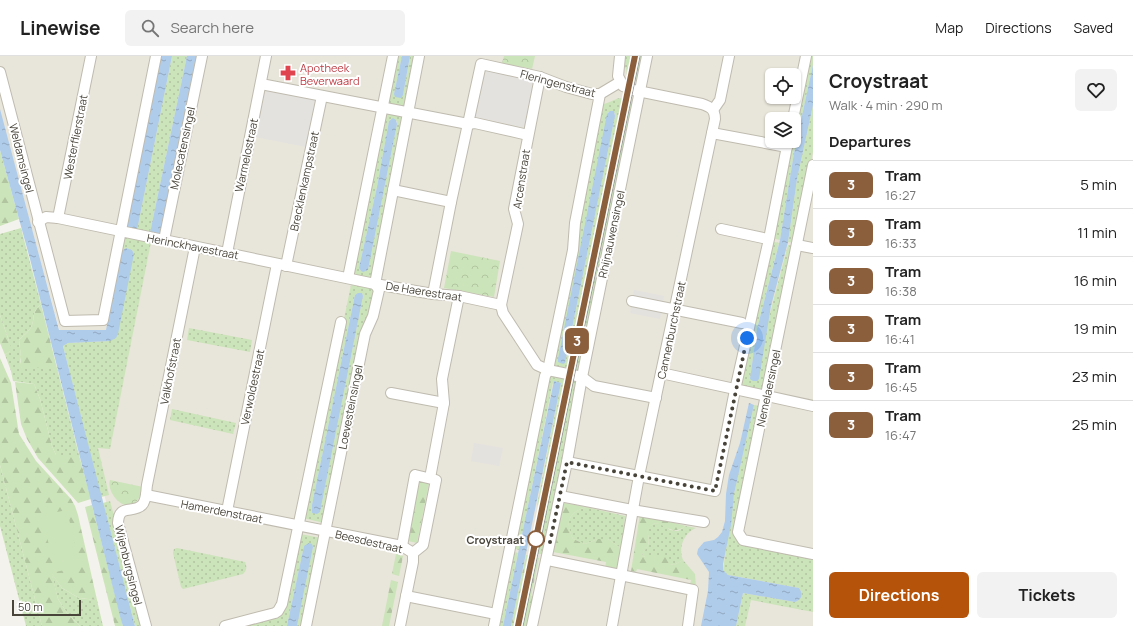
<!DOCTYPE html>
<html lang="en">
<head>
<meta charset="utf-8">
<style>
  :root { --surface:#fff; --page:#f2f2f2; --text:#222; --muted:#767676; --line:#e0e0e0; --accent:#b45309 }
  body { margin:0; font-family:Manrope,sans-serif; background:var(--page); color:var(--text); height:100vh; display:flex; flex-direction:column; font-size:15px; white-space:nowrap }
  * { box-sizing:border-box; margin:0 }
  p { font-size:13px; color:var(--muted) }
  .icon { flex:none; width:22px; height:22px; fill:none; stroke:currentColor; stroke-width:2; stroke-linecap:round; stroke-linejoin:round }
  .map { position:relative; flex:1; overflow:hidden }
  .details { display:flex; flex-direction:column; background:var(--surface); width:320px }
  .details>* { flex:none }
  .badge { padding:0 8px; border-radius:6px; font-size:14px; line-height:26px }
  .buttons { position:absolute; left:765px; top:12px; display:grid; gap:8px }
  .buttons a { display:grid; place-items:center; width:36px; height:36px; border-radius:6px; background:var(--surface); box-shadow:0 1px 3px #0004; font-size:20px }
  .scale { position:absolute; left:12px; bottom:10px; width:69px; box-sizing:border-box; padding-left:4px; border:2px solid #48443a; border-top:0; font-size:11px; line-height:14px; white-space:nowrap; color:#48443a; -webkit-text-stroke:3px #fff; paint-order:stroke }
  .you { position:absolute; width:20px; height:20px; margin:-10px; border:3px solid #fff; border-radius:50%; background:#1a73e8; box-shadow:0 0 0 6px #1a73e833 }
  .map>.badge { position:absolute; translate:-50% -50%; box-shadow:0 0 0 2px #fff }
  h2 { padding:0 16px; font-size:15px; line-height:36px }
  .round { display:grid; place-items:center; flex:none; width:42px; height:42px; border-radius:6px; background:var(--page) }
  .headline { display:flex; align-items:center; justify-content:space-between; height:68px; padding:0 16px }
  h1 { font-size:19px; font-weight:700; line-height:30px }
  .cta { display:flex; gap:8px; margin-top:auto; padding:8px 16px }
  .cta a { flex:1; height:46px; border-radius:6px; background:var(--accent); color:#fff; font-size:16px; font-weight:700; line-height:46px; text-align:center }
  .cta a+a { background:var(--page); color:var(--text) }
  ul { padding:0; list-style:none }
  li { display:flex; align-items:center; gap:12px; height:48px; padding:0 16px; border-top:1px solid var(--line) }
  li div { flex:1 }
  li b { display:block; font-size:15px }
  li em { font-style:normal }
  li .badge { min-width:44px; font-weight:700; text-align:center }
  header { display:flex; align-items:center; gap:24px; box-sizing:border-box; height:56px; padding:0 20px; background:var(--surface); border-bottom:1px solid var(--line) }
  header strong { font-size:19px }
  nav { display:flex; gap:22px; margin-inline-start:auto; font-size:14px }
  .search { width:280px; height:36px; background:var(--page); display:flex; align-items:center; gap:10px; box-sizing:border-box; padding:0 14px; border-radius:6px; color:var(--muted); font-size:15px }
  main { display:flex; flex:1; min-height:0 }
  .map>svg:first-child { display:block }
</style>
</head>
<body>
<header>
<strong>Linewise</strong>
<div class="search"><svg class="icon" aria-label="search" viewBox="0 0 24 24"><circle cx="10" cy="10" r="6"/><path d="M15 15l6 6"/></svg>Search here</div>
<nav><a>Map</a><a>Directions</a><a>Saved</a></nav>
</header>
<main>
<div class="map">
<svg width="813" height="570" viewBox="0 0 813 570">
  <defs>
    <pattern id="grass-dots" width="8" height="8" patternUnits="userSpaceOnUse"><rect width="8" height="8" fill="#cce4b9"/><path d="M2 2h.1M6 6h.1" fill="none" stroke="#b1c5a0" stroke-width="1.8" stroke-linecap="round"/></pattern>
    <pattern id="forest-firs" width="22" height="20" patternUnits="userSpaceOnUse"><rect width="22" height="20" fill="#cce4b9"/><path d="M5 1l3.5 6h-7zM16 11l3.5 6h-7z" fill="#b1c5a0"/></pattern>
    <pattern id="park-crowns" width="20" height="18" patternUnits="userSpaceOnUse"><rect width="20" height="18" fill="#cce4b9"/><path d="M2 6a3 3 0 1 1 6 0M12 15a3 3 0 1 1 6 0" fill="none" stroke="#b1c5a0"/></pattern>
    <pattern id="water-ripples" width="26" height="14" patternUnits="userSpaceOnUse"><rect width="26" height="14" fill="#afccea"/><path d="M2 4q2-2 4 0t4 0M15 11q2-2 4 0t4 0" fill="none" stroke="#90a7bf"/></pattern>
  </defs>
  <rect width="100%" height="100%" fill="#f4f2ec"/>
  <path fill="#e8e5da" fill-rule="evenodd" d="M 0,0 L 813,0 L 813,570 L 140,570 L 0,56 ZM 772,19 L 794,19 L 794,41 L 772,41 ZM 772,63 L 794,63 L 794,85 L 772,85 Z"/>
  <g fill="url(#grass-dots)" fill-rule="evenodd">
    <polygon points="172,0 187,0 150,177 137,174"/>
    <polygon points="396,0 402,0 394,38 403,39 410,0 416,0 406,51 387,47"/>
    <polygon points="625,0 644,0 639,26 632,24 627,20 626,12 623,11"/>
    <polygon points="808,0 813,0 813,9 794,97 780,184 771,182 791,85 794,85 794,69"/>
    <path d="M 619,42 L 637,45 L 581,315 L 552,309 L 580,169 L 601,49 L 607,47 ZM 608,56 L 615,57 L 615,60 L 565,307 L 558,306 Z"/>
    <polygon points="813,49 813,96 795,187 788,186 797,123"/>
    <path d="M 384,56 L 405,60 L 372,223 L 351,218 ZM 391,63 L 397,65 L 397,68 L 368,214 L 361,215 L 359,212 L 377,131 L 389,65 Z"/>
    <path d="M 21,172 L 41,248 C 30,260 36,257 32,269 C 30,275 23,280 19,284 L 21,301 L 20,306 L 22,312 L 57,312 L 79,399 L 56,399 L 52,390 L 40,343 L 34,328 L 13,325 L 11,315 L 5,299 L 10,295 L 9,285 L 0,259 L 0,178 Z"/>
    <polygon points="125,181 151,186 110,393 98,392 109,439 101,441 63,290 68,287 110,285 134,198 132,194 126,192 122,195"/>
    <polygon points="770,185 779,187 757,273 750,323 768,265 788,189 794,190 765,336 739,331"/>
    <path d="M 351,229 L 376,233 L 324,467 L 303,462 ZM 358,237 L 362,237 L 363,240 L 320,456 L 312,457 L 312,449 L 355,239 Z"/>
    <polygon points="189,272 252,284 250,296 187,284"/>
    <polygon points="547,320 579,326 545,499 532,496 541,450 537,449 561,327 553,326 519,494 512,492"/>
    <path d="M 754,349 L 759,350 L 734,480 L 741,487 L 813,502 L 813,556 L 751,544 L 745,570 L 736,570 L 743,537 L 795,546 C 803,543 803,538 799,532 L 728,519 L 723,514 L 734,438 Z"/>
    <polygon points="172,353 236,367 233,378 170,364"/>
    <polygon points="0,409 42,570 26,570 0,470"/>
    <polygon points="110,445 114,460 142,570 135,570 103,447"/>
    <path d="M 586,451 L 625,460 L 622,493 L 608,483 L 598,483 L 585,488 L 573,483 C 565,466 568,457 586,451 Z"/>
    <path d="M 655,467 L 664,469 L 670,474 L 678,475 L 686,470 L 696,472 C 684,477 678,491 683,504 L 674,509 L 642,500 C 643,494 649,491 649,485 C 649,480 646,475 649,471 C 650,470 654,468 655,467 Z"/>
    <polygon points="300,478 321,482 303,570 297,570 313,491 304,490 287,570 237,570 280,559"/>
    <path d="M 177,492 L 245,506 C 247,511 247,514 243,518 L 183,533 L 181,531 L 173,497 L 174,493 Z"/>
    <polygon points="511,495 518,497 503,570 496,570"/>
    <polygon points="51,516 62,532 79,542 97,544 103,570 80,570 67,557 58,543"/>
  </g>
  <g fill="url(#forest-firs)">
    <polygon points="0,94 19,163 0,170"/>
    <path d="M 41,248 L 57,312 L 22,312 L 20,310 L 21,301 L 19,284 C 23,280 30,275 32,269 C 36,257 30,260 41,248 Z"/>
    <polygon points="0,259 11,291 10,295 5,299 0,287"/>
    <polygon points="0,302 11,327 19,378 36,405 71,443 75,450 78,459 97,544 79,542 62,532 52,518 58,543 67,557 80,570 42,570 0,409"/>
    <polygon points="15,326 34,328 40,343 52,390 56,399 79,399 91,443 78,447 38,402 27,383 21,368"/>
    <polygon points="419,425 429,427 417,487 408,485"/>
    <path d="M 564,447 L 586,451 C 568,457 565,466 573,483 L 585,488 L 598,483 L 608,483 L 622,493 L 618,513 L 610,511 L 609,513 L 605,513 L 606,506 L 553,496 Z"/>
    <polygon points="92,449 123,570 115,570 85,451"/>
    <path d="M 640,458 L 686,470 C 671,479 670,471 655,467 C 641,475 653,481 647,491 C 645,495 643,495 642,500 L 645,501 L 667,501 L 670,508 L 674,509 L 683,504 L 695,518 L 696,531 L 690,530 L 691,524 L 637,513 L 636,516 L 631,515 Z"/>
    <polygon points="396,498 403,500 399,520 392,518"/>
    <polygon points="526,499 539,502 531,540 536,541 530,570 511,570"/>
    <polygon points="391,524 398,526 389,570 382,570"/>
  </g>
  <g fill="url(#park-crowns)">
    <polygon points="504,0 535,0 532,13 502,7"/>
    <polygon points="451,195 500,205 494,241 444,232"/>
    <path d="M 110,424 L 143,431 C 134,469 105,439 110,424 Z"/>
  </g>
  <polygon fill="#cce4b9" points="67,454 80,511 55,516 42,459"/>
  <g fill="#e4e2df">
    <polygon points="484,12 536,23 526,72 474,61"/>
    <polygon points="266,23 329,36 317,93 255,81"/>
    <polygon points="634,234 664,240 660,263 630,257"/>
    <polygon points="474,387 503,392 499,410 471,405"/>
  </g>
  <g fill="url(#water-ripples)">
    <polygon points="160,0 172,0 137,174 125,172"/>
    <polygon points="187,0 197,0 160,179 150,177"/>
    <polygon points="402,0 410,0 403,39 401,42 395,41 394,38"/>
    <polygon points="813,9 813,49 797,123 788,186 771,250 759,323 757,325 753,325 750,323 757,273 780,184 794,97"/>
    <polygon points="0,53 59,274 106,274 122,195 126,192 132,194 134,198 118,278 116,282 110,285 68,287 63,290 135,570 123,570 121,564 30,203 0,94"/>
    <polygon points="610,55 614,55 615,60 565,307 563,308 558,306 558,303 607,58"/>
    <polygon points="393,62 396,64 397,68 368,214 363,216 361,215 359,212 377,131 389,65"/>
    <polygon points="358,237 362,237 363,240 320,456 317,458 312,457 312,449 355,239"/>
    <polygon points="554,325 561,327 511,570 503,570"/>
    <path d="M 749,347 L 754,349 L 734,438 L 731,469 L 723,508 L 723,514 L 728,519 L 799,532 C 803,538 803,543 795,546 L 743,537 L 736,570 L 701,570 L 708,535 L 709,516 L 697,498 L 698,493 L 704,486 L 714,484 L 718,481 L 722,476 L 725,465 L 726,438 L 729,419 L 740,387 Z"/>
    <polygon points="309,487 312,488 313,491 297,570 287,570 304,490"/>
  </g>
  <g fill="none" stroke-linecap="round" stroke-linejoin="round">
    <defs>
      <g id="minor">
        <polyline points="0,16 65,265 103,264 156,0"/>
        <polyline points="261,28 468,68 475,67 528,79"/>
        <polyline points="713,54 720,44 729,0"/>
        <polyline points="793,63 806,0"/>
        <polyline points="712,77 787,91"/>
        <polyline points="813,109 738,476 743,484 813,498"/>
        <polyline points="393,134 451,146"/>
        <polyline points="58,162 91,0"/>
        <polyline points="38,166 46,161 58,162 375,228 433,238 459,240 501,249"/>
        <polyline points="721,173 763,182"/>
        <polyline points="164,184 202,0"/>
        <polyline points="797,189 813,192"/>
        <polyline points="227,197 266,0"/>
        <polyline points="286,210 322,40"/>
        <polyline points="348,222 393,0"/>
        <polyline points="433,238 451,146 481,8 540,21 566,31 592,38 600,38 620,26"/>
        <polyline points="632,245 742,267"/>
        <polyline points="501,249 518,168 514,153 540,21"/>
        <polyline points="501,249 503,257 537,309 548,314 582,321 594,330 656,342"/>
        <polyline points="661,317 813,350"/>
        <polyline points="391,337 444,347"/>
        <polyline points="567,406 715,435 735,334 769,183 788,85"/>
        <polyline points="430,422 444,347 442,323 459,240"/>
        <polyline points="146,439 402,490 413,497 413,506 400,570"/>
        <polyline points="560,440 632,454 704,466"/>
        <polyline points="227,455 277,208"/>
        <polyline points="402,490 415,419 436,424 423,489 413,497"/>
        <polyline points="548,504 693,534 688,570"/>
        <polyline points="406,540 496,558"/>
        <path d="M 146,570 L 118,467 C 119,447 133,458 142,449 C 147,444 146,435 147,429 L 195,191"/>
        <polyline points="225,570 275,557 278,555 282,548 341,266"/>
        <polyline points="306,570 365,278 373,260 379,234 375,228 419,0"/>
        <polyline points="494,570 545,320 548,314 573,194 575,167 600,38"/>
        <polyline points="532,570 567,406 582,321 647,0"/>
        <path d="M 612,570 L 639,420 L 715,63 C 715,54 711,51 702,48 L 633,34 L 623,30 L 618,20 L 620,0"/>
      </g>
    </defs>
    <use href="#minor" stroke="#bfbbaf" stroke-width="12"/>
    <use href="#minor" stroke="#fff" stroke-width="10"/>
    <polyline stroke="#999" stroke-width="1" points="523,570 640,0"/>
  </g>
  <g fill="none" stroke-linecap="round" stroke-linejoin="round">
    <defs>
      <polyline id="line" points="518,570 635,0"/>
    </defs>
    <use href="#line" stroke="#fff" stroke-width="9"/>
    <use href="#line" stroke="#8b5e3c" stroke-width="6"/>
    <polyline stroke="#48443a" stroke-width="4" stroke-dasharray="0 7.2" points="536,483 550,486 567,406 715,435 747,282"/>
  </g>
  <defs>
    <symbol id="pharmacy-bare" viewBox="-9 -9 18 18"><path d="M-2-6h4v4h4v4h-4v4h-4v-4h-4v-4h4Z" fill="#e0444e" stroke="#fff" stroke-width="2.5" paint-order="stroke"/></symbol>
  </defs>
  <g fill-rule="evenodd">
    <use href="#pharmacy-bare" x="277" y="6" width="22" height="22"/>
  </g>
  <circle fill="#fff" stroke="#8b5e3c" stroke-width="2" cx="536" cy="483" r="8"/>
  <g text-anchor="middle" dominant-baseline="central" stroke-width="4" stroke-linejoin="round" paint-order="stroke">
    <g font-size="11" fill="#be3a42" stroke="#fff" text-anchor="start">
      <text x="300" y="11">Apotheek<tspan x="300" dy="13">Beverwaard</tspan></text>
    </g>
    <g font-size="11" fill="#48443a" stroke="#fff">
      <text transform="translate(558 27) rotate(15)">Fleringenstraat</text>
      <text transform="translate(75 81) rotate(-79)">Westerflierstraat</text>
      <text transform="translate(182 92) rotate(-78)">Molecatensingel</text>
      <text transform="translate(246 99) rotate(-78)">Warmelostraat</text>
      <text transform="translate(22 102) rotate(76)">Weldamsingel</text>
      <text transform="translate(521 123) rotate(-81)">Arcenstraat</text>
      <text transform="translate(304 125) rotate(-78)">Brecklenkampstraat</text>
      <text transform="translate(611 178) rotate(-78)">Rhijnauwensingel</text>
      <text transform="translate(193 190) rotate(11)">Herinckhavestraat</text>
      <text transform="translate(424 235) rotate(9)">De Haerestraat</text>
      <text transform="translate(671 274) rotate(-78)">Cannenburchstraat</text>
      <text transform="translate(170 315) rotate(-79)">Valkhofstraat</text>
      <text transform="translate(252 331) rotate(-78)">Verwoldestraat</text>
      <text transform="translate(768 332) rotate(-78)">Nemelaersingel</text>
      <text transform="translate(350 351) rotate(-79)">Loevesteinsingel</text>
      <text transform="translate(222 455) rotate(11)">Hamerdenstraat</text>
      <text transform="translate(369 485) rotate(13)">Beesdestraat</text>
      <text transform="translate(129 509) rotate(76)">Wijenburgsingel</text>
    </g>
    <g font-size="11" font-weight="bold" fill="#48443a" stroke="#fff" text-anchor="end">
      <text x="524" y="483">Croystraat</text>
    </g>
  </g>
</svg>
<div class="buttons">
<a><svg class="icon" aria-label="locate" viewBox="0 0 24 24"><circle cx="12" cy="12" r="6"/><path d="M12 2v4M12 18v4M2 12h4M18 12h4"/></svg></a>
<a><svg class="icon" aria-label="layers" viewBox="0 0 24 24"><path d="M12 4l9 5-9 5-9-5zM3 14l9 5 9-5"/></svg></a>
</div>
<div class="scale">50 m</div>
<div class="you" style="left:747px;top:282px"></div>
<b class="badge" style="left:577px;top:285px;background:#8b5e3c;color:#fff">3</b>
</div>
<section class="details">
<div class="headline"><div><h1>Croystraat</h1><p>Walk · 4 min · 290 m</p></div><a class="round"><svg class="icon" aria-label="heart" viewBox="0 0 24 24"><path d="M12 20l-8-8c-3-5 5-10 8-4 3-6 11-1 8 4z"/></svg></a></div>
<h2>Departures</h2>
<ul>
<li><span class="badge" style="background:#8b5e3c;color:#fff">3</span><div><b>Tram</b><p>16:27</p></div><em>5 min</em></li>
<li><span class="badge" style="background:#8b5e3c;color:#fff">3</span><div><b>Tram</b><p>16:33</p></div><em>11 min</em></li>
<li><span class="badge" style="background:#8b5e3c;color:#fff">3</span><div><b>Tram</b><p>16:38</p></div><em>16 min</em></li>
<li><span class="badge" style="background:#8b5e3c;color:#fff">3</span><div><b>Tram</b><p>16:41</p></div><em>19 min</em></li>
<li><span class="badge" style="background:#8b5e3c;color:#fff">3</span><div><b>Tram</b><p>16:45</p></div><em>23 min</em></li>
<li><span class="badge" style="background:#8b5e3c;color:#fff">3</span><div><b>Tram</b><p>16:47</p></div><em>25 min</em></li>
</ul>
<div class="cta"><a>Directions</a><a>Tickets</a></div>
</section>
</main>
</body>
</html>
